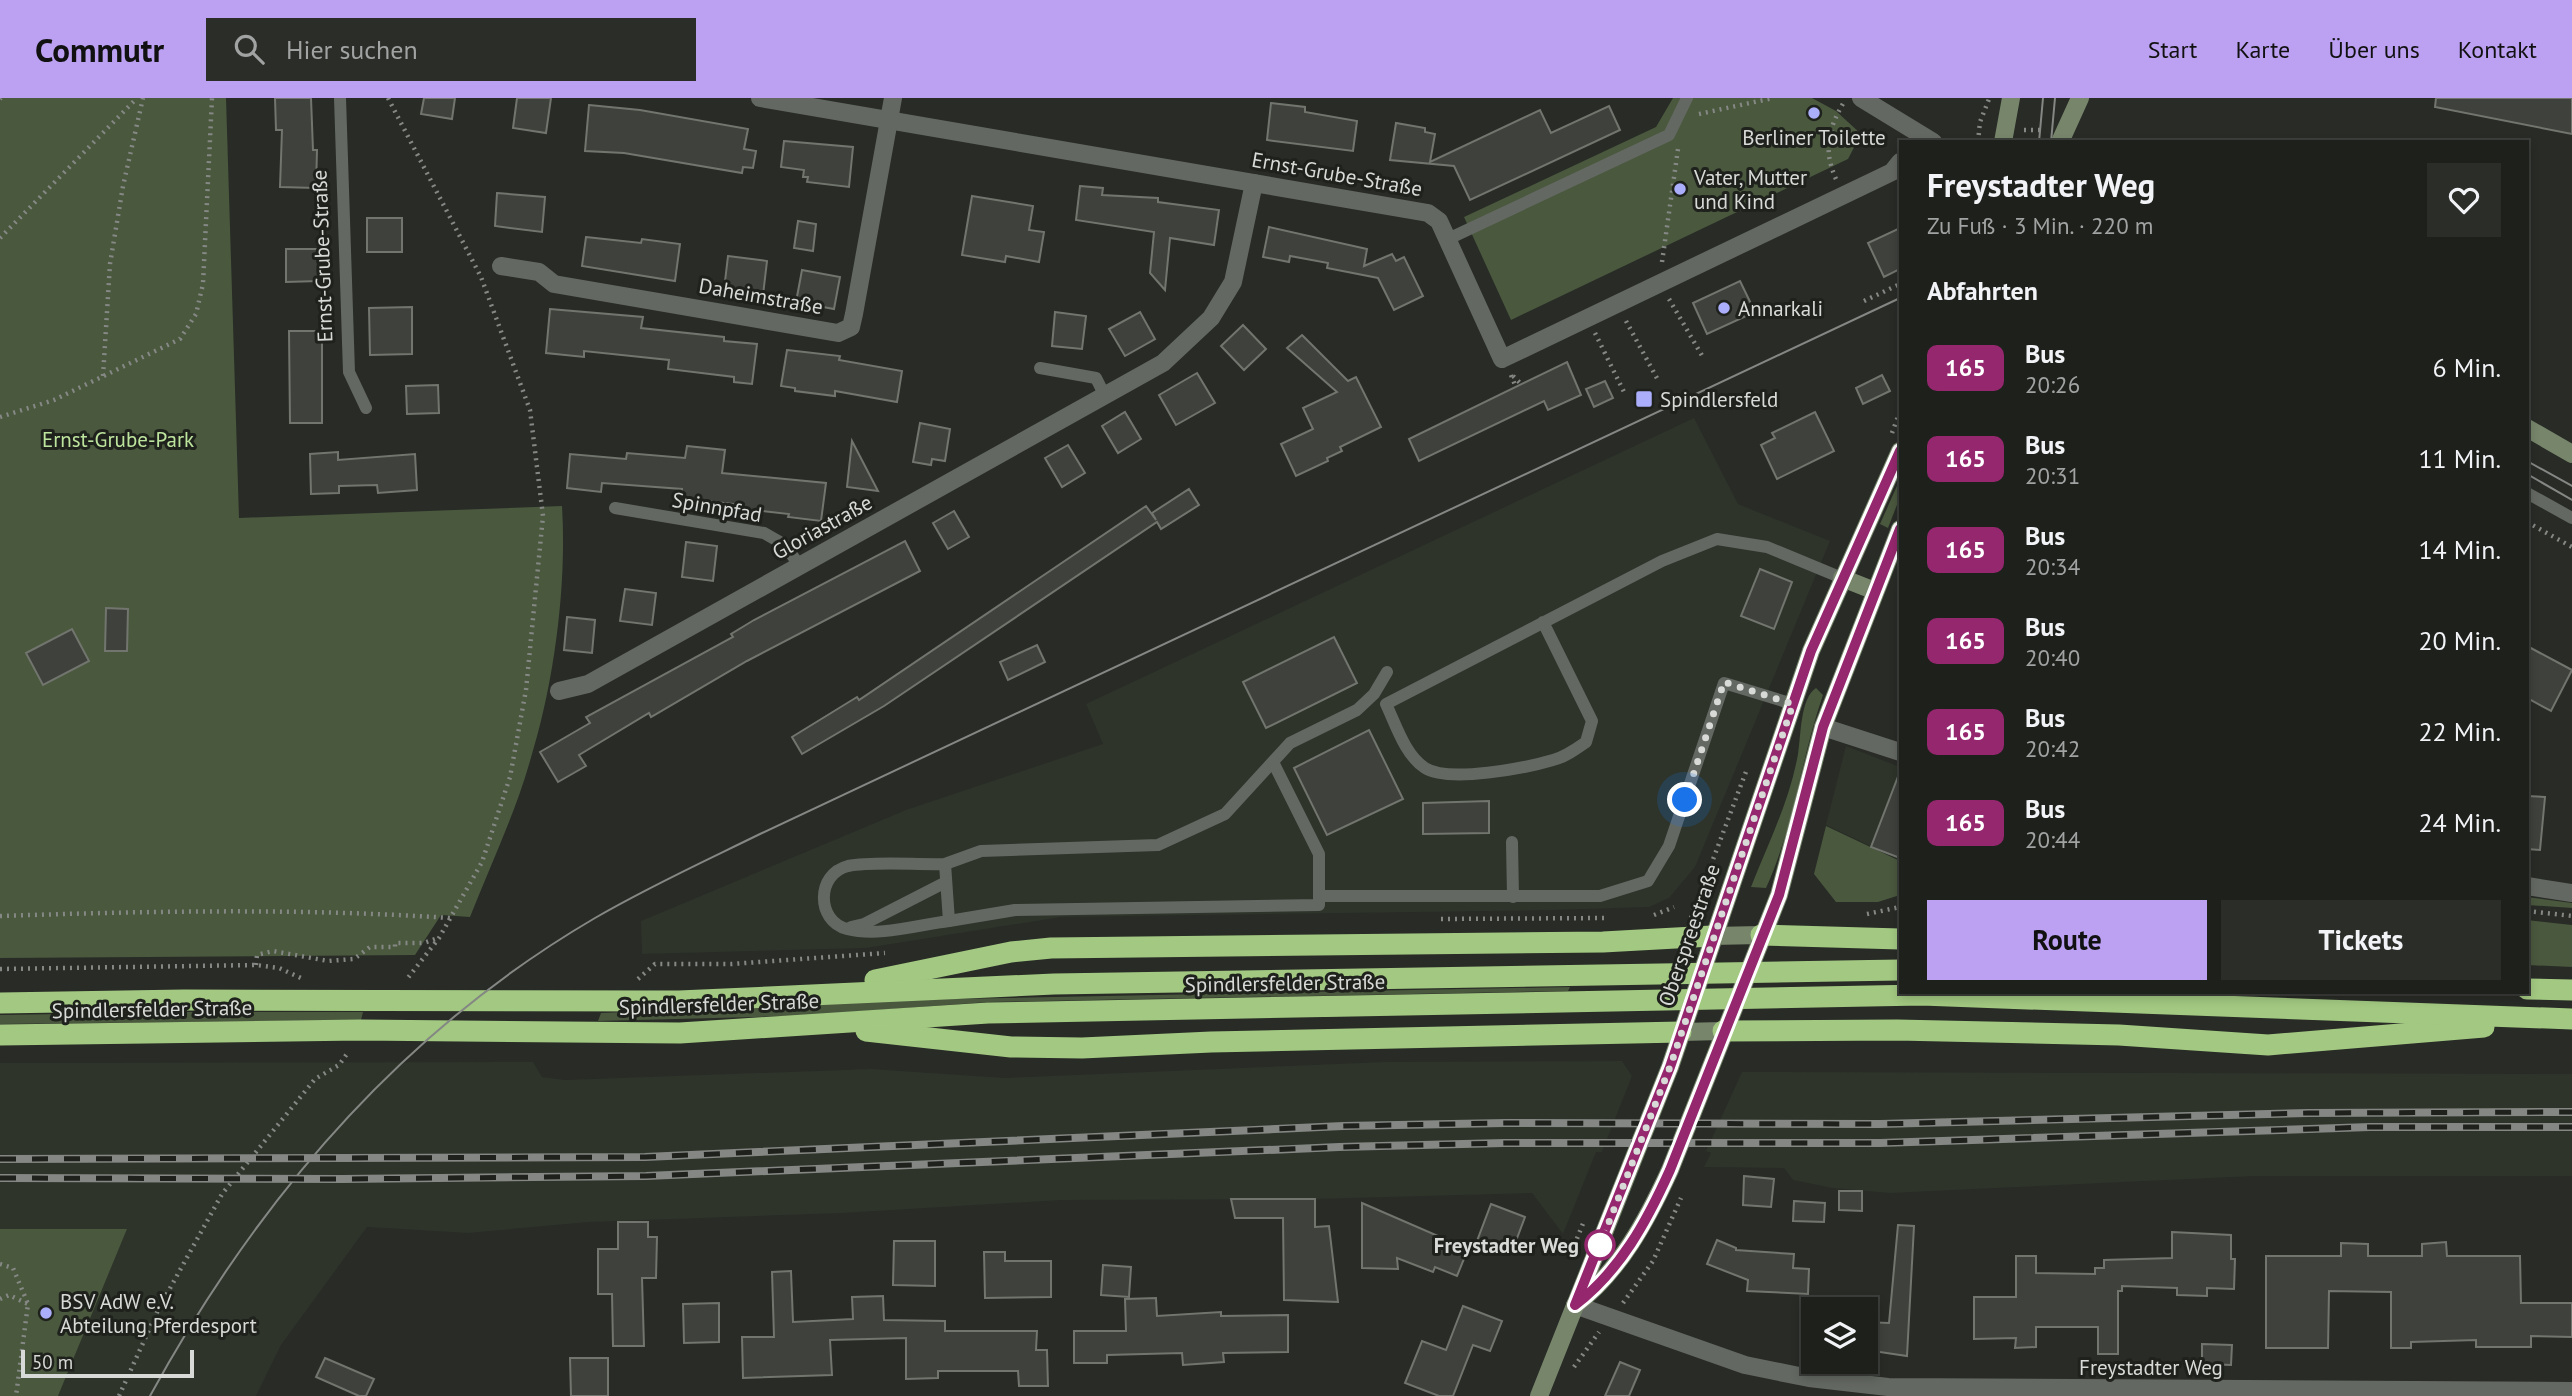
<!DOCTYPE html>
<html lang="de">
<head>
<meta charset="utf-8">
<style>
  :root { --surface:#1e201c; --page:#2b2d29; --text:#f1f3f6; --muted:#a1a3a3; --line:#3c3e3b; --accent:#bca0f2 }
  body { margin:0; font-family:"PT Sans",sans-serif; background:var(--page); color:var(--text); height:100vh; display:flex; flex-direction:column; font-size:26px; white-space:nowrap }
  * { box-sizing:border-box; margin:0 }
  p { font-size:23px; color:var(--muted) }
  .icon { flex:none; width:38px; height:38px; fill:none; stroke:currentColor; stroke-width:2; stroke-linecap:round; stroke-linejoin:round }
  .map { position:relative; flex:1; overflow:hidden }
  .drawer { position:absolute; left:1899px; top:42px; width:630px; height:854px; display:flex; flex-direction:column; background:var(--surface); border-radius:0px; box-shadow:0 4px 10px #0003,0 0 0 2px var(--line) }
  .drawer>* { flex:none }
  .badge { padding:0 14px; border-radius:10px; font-size:24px; line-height:46px }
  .controls { position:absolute; left:1801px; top:1199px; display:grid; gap:14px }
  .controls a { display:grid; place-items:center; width:77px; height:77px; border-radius:0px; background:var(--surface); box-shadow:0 4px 10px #0003,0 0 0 2px var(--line); font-size:35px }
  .scale { position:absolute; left:21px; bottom:18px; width:173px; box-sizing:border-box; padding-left:7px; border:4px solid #d8dad7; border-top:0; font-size:19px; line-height:24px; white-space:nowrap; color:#d8dad7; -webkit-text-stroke:5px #1e211c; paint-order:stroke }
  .you { position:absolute; width:35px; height:35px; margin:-18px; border:5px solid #fff; border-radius:50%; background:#1a73e8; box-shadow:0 0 0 10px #1a73e833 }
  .map>.badge { position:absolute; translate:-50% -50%; box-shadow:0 0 0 4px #fff }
  h2 { padding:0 28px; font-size:26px; line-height:63px }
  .round { display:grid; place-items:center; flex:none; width:74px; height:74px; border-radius:0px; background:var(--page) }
  .overview { display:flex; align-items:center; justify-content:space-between; height:119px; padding:0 28px }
  h1 { font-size:33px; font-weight:700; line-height:52px }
  .action { display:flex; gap:14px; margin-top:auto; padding:14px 28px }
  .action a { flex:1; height:80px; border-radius:0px; background:var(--accent); color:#111; font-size:28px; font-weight:700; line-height:80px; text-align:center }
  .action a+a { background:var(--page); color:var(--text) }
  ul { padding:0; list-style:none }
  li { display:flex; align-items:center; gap:21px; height:91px; padding:0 28px }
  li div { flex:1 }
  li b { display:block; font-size:26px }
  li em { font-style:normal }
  li .badge { min-width:77px; font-weight:700; text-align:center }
  header { display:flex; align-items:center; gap:42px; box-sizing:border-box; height:98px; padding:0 35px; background:var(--accent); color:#111 }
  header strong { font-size:33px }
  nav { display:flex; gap:38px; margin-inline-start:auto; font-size:24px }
  .search { width:490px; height:63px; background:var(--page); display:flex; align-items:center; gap:18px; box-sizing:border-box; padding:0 24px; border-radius:0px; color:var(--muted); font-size:26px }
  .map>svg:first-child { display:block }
</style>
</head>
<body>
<header>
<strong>Commutr</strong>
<div class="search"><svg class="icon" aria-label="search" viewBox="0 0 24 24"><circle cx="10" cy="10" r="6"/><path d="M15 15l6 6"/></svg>Hier suchen</div>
<nav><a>Start</a><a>Karte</a><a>Über uns</a><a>Kontakt</a></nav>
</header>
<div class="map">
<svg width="2572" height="1298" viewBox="0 0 2572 1298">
  <rect width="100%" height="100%" fill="#282b26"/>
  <g fill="#2e342a">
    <polygon points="1694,320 1738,406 1830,443 1695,769 1669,800 1649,809 1553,812 1061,819 866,850 642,856 641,823 906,712 1103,646 1086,606"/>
    <polygon points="1846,648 1900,669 1900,762 1826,727"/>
    <polygon points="1622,963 1632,978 1602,1054 1596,1054 1563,1136 1532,1095 1315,1101 1062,1102 842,1115 589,1124 468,1135 367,1129 281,1247 256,1298 58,1298 127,1131 0,1131 0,965 533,964 542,979 565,982 871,971 1005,980 1384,964"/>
    <polygon points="1742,974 2572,976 2572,1078 2254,1078 1890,1095 1833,1090 1793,1082 1784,1070 1704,1069 1711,1055 1706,1053"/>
  </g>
  <g fill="#4a583e">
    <path d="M 0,0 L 226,0 L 239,420 L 562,408 C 567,489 554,586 530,663 C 515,716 490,768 470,819 L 441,817 L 415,857 L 0,860 Z"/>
    <polygon points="1673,0 1812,0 1836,13 1861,36 1848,61 1511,222 1464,119 1656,29"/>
    <polygon points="1900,381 1900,399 1888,430 1880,426"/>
    <path d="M 1816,590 L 1823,597 C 1801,660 1794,729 1766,790 L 1751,789 C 1768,746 1790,702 1798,656 C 1801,639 1800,600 1816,590 Z"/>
    <polygon points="1826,728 1900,763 1900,797 1878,804 1836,804 1814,776"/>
    <polygon points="2527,799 2572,805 2572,810 2527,807"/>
    <polygon points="2527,822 2572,827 2572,869 2527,867"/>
    <polygon points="1570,889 1568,893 989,904 795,918 598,923 601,915 903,902"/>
    <polygon points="189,914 363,914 361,922 0,926 0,917"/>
    <polygon points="0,1131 127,1131 58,1298 0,1298"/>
  </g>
  <g fill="#3f423c" stroke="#71756e" stroke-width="2">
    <polygon points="275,0 311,0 313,52 317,52 316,90 280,89 282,32 276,32"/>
    <polygon points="424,0 455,0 452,21 421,16"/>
    <polygon points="517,0 551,0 546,35 513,30"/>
    <polygon points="2436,0 2572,0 2572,36 2435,9"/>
    <polygon points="1271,5 1305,9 1305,14 1357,23 1353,53 1267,42"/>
    <polygon points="589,7 640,12 748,31 744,51 756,53 753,70 743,69 742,75 624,55 585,53"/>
    <polygon points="1609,8 1620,32 1470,102 1454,68 1390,62 1396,25 1425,30 1425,34 1435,36 1430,64 1540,12 1551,35"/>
    <polygon points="784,43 853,49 849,89 807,84 808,79 803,79 804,72 781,69"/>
    <polygon points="1080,88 1103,90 1102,97 1158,100 1158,104 1219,112 1214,147 1170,140 1165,192 1150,175 1154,134 1076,122"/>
    <polygon points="497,95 545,99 542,134 495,128"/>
    <polygon points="972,98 1033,108 1029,132 1044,134 1039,164 1006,158 1005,164 962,157"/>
    <rect x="367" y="120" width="35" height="34"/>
    <polygon points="798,123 816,126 813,153 794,150"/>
    <polygon points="1269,129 1367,151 1364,168 1392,156 1396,163 1404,159 1423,198 1394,212 1378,180 1327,170 1328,165 1290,158 1289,164 1263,159"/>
    <polygon points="1900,130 1900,171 1884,179 1868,145"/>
    <polygon points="586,139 641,145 642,141 680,146 675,183 582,168"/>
    <polygon points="286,151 319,151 319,183 286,184"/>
    <polygon points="728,158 767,163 763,197 724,192"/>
    <polygon points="802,172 840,179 834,211 796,204"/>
    <polygon points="1740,183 1755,214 1707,236 1693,205"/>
    <polygon points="412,209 412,256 370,257 369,210"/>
    <polygon points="550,211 643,219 641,230 724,239 724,243 757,246 752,286 734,284 734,279 668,271 669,262 584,253 584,259 546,255"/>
    <polygon points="1055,214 1086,218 1082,251 1052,248"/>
    <polygon points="1140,214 1155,241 1125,258 1109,231"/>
    <polygon points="1243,227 1266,251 1244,272 1221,248"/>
    <polygon points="289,233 322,233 322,325 290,325"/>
    <polygon points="1302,237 1348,283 1356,279 1381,329 1340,349 1342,353 1327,360 1328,363 1296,378 1281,346 1313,331 1303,310 1337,294 1287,250"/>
    <polygon points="787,252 840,258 839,262 902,273 897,304 835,293 835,298 795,293 795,290 781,288"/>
    <polygon points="1567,264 1581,297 1548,312 1544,303 1419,363 1409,341"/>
    <polygon points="1197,275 1215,305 1176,327 1159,297"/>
    <polygon points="1882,277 1890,293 1863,306 1856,290"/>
    <polygon points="1605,283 1613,300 1594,309 1586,291"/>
    <polygon points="438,287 439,315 407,316 406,288"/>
    <polygon points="1125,314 1141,341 1118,355 1102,328"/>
    <polygon points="1815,314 1834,353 1777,381 1761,347 1775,340 1772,335"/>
    <polygon points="920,325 950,331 945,363 932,361 931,367 913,364"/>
    <polygon points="852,343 878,393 847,389"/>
    <polygon points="1068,347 1085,375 1062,389 1045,360"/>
    <polygon points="687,348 725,352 722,375 826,385 821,423 788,419 789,416 733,410 734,406 681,400 682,391 602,385 601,394 567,390 570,356 626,361 627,355 685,360"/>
    <polygon points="338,354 338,362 415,356 417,392 378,395 377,387 339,388 339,395 311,396 310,356"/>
    <polygon points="1189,391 1199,407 1161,431 1157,424 884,608 802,656 792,639 857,599 859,602 1146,408 1156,422 1152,415"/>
    <polygon points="954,413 969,439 948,451 933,425"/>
    <polygon points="905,443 920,473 747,563 651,619 649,615 579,657 586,668 558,684 540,654 590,625 586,619 733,539 731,536 754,522"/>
    <polygon points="686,444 717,448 713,483 682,479"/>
    <polygon points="1760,471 1792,484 1774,531 1741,518"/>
    <polygon points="625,491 656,495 652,527 620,523"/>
    <polygon points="106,510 128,511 127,553 105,553"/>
    <polygon points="567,519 595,522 592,555 564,552"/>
    <polygon points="72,531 89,563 43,587 26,555"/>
    <polygon points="1334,539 1357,585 1266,630 1243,584"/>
    <polygon points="1037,547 1045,564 1008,582 1000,564"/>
    <polygon points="2527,548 2572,572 2551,613 2527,600"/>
    <polygon points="1369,632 1403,701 1327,737 1294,670"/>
    <polygon points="1899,676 1900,677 1900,760 1871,749"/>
    <polygon points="2527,698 2545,699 2540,752 2527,751"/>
    <polygon points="1489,703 1489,735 1423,736 1423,705"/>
    <polygon points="1744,1078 1774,1081 1771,1109 1743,1107"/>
    <polygon points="1839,1093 1862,1093 1862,1113 1839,1112"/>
    <polygon points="1231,1101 1315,1101 1315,1129 1329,1128 1338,1204 1284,1202 1283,1120 1235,1120"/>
    <polygon points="1794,1103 1825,1105 1824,1124 1793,1123"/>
    <polygon points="1362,1105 1468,1151 1457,1178 1435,1169 1433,1174 1397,1160 1398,1171 1362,1170"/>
    <polygon points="1491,1106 1525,1119 1511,1156 1477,1143"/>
    <polygon points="618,1124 648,1124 648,1139 657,1139 656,1180 642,1180 644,1248 613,1248 612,1196 598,1196 598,1151 618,1151"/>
    <polygon points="1898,1127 1914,1128 1907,1258 1866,1252 1866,1224 1889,1225"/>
    <polygon points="2172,1134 2231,1137 2231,1161 2235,1161 2234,1191 2207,1190 2207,1198 2177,1197 2177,1190 2122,1188 2122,1193 2118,1193 2118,1256 2098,1256 2098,1229 2036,1229 2036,1249 2015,1250 2016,1240 1974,1241 1974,1199 2016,1199 2016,1158 2036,1158 2036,1175 2095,1176 2095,1170 2104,1170 2104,1162 2172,1160"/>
    <polygon points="1717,1142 1736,1150 1736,1152 1794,1156 1793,1170 1809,1171 1808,1196 1747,1193 1748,1182 1707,1166"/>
    <polygon points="894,1143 935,1143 935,1188 893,1187"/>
    <polygon points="2446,1144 2447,1158 2520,1158 2521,1205 2572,1205 2572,1239 2531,1238 2531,1249 2476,1249 2476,1242 2411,1244 2411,1250 2391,1250 2391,1194 2329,1193 2328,1250 2266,1250 2266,1158 2341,1158 2341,1145 2368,1146 2368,1158 2422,1158 2422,1146"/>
    <polygon points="984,1154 1005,1154 1005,1163 1051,1163 1051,1199 985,1200"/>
    <polygon points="1103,1167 1131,1169 1129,1199 1101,1197"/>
    <polygon points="791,1173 793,1224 853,1221 852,1199 883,1198 884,1222 945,1223 945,1233 1037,1233 1036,1252 1047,1252 1048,1288 1019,1288 1018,1273 938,1273 938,1280 906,1281 906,1240 830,1242 832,1277 743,1280 742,1239 774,1239 772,1174"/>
    <polygon points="1156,1200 1157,1218 1221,1214 1221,1218 1288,1217 1288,1254 1223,1255 1224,1264 1183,1267 1182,1255 1107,1257 1107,1265 1074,1265 1074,1233 1126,1233 1125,1201"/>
    <polygon points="719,1205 719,1244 684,1245 683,1206"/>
    <polygon points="1463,1208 1502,1223 1490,1253 1473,1247 1453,1298 1439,1298 1405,1285 1422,1243 1446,1252"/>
    <polygon points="2202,1246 2232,1247 2231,1267 2202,1266"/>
    <polygon points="325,1260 374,1281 366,1298 359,1298 316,1279"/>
    <polygon points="570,1260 608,1260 608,1298 571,1298"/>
    <polygon points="1620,1264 1640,1272 1629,1298 1605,1298"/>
  </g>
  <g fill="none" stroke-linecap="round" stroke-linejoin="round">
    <g stroke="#858884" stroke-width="4.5" stroke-dasharray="2 5" stroke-linecap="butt">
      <polyline points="388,0 481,179 530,312 543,418 526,592 510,679 482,764 439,840 407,881"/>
      <polyline points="0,1 1,0"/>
      <polyline points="1699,16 1773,0"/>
      <polyline points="2024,32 2043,32"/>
      <polyline points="1978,44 1980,24 1989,1"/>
      <path d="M 1836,81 C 1823,52 1828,31 1844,4"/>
      <polyline points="0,140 137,0"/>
      <polyline points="1662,164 1678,51"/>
      <polyline points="1669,201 1704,261"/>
      <polyline points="1864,203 1900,186"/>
      <polyline points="1626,223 1659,284"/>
      <polyline points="1595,235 1624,294"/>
      <polyline points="1511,277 1515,287"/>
      <polyline points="103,278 110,166 123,88 143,0"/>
      <polyline points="1513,278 1520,285"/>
      <polyline points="0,319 54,302 180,241 196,216 203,186 212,0"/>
      <polyline points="1892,335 1900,313"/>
      <polyline points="2527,424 2572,449"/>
      <polyline points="2527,813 2572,818"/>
      <polyline points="1867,816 1900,809"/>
      <polyline points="1654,817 1674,809"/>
      <path d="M 0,818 C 150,813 301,810 450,820"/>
      <polyline points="1691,820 1747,671"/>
      <polyline points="1441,821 1607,820"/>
      <polyline points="256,867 257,857 273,853 328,863 354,861 370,849 395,849 395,845 424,845 438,840"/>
      <polyline points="0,871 256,867 279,870 301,880"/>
      <polyline points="638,881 655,866 732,866 885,855"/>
      <polyline points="1575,1154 1574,1148 1584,1123"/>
      <polyline points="0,1166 13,1170 28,1206 16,1298"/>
      <polyline points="0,1201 9,1197 28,1206"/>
      <polyline points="1623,1205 1653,1163 1681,1100"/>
      <polyline points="1574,1269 1599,1234"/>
      <polyline points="119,1298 158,1212 222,1096 315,981 339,967 349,953"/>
    </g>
    <g stroke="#646862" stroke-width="12">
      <polyline points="340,0 349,274 366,310"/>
      <polyline points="1448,141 1669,37 1687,0"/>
      <polyline points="1040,270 1096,280 1105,298"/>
      <polyline points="2527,395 2572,420"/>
      <polyline points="615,410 764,435 785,447 799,467"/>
      <path d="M 1543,524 L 1592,623 L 1586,644 C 1576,651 1565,659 1553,662 C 1526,670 1449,685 1425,670 C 1405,657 1396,627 1386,606 L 1662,463 L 1717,441 L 1767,449 L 1842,480"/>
      <polyline points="1512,744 1513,799"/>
      <path d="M 945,766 C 918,767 873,763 848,768 C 816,776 816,823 847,831 C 879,839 917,827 949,823 L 945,766 L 981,753 L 1158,747 L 1225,716 L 1290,645 L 1357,612 L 1374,596 L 1387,574"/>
      <polyline points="1319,798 1600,798 1648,783 1669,748 1724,585 1793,606"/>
      <polyline points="949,823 1015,812 1319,807 1319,756 1273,664"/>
      <polyline points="851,829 864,826 946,784"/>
    </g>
    <g stroke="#646862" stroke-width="18">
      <polyline points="760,0 1428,115 1439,123 1502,261 1892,74 1900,64"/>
      <polyline points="1861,0 1933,44"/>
      <polyline points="501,168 539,174 554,186 838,235 851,229 854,216 893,0"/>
      <polyline points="559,593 588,586 1163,265 1211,220 1233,184 1254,85"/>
      <polyline points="1823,629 1900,654"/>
      <polyline points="2527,788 2572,795"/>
      <polyline points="1575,1207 1745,1267 1809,1280 1888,1289 2572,1293"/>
    </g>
    <g stroke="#77856b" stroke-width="18">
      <polyline points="2003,44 2011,0"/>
      <polyline points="2060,44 2080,0"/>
      <polyline points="2527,330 2572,356"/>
      <polyline points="1842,480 1875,493"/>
      <polyline points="1712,838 1761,837"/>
      <polyline points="1681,934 1723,933"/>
      <path d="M 1575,1207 C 1620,1173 1647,1122 1670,1072 L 1779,797 L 1823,629 L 1900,431"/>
      <polyline points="1539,1298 1670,969 1811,553 1900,353"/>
    </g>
    <g stroke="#a2c881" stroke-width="21">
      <polyline points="1761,837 1900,841"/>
      <polyline points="875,882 1011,854 1051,850 1603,844 1712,838"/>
      <polyline points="2527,891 2572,892"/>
      <polyline points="0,905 184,902 679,903 1054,886 1900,872"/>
      <polyline points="866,933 1011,949 1082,950 1211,944 1681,934"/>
      <polyline points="1723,933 1897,932 2119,937 2268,947 2484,929"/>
      <polyline points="0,937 360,932 680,935 988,915 1922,897 2572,921"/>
    </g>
    <g stroke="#848783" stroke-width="2">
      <polyline points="2039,44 2043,0"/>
      <polyline points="2051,44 2055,0"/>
      <polyline points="2527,363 2572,388"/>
      <polyline points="2527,376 2572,402"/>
      <path d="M 150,1298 C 257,1102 400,934 595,820 C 648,789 705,763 760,736 L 1900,200"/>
    </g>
    <defs>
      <g id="rail">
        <polyline points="0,1061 645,1059 1343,1028 1505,1025 1880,1026 2308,1015 2572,1014"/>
        <polyline points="0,1080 342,1081 646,1078 1339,1049 1504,1045 1880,1045 2370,1029 2572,1029"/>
      </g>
    </defs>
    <use href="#rail" stroke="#848783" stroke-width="8"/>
    <use href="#rail" stroke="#1e211c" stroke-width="5" stroke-dasharray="16" stroke-linecap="butt"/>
  </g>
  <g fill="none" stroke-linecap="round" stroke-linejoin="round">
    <defs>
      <path id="line" d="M 1900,353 L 1811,553 L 1670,969 L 1575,1207 C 1620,1173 1647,1123 1670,1072 L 1779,797 L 1823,629 L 1900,431"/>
    </defs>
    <use href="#line" stroke="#fff" stroke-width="16"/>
    <use href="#line" stroke="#95276e" stroke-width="10"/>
    <polyline stroke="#d8dad7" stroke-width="7" stroke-dasharray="0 12.6" points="1600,1147 1670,969 1793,606 1724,584 1685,702"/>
  </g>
  <g fill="#abaffb" stroke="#1e211c" stroke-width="2.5">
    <circle cx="1814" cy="15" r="7"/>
    <circle cx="1680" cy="91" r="7"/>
    <circle cx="1724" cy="210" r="7"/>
    <rect x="1635" y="292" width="18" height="18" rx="3.5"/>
    <circle cx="46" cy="1215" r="7"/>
  </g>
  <circle fill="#fff" stroke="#95276e" stroke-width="3.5" cx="1600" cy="1147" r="14"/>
  <g text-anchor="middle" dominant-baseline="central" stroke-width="6" stroke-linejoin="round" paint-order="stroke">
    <g font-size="21" fill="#d8dad7" stroke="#1e211c" text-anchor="start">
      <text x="1814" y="39" text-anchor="middle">Berliner Toilette</text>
      <text x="1694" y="79">Vater, Mutter<tspan x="1694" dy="24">und Kind</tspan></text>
      <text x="1738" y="210">Annarkali</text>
      <text x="1660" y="301">Spindlersfeld</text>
      <text x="60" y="1203">BSV AdW e.V.<tspan x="60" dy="24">Abteilung Pferdesport</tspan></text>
    </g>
    <g font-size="21" fill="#d8dad7" stroke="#1e211c">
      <text transform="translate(1337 76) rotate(10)">Ernst-Grube-Straße</text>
      <text transform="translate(322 158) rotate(-92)">Ernst-Grube-Straße</text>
      <text transform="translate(761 198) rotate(10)">Daheimstraße</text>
      <text transform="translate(717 409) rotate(10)">Spinnpfad</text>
      <text transform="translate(822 429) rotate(-29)">Gloriastraße</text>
      <text transform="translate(1689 837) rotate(-71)">Oberspreestraße</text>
      <text transform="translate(1285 885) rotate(-1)">Spindlersfelder Straße</text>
      <text transform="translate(719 906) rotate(-2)">Spindlersfelder Straße</text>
      <text transform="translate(152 911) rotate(-1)">Spindlersfelder Straße</text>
      <text x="2151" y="1269">Freystadter Weg</text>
    </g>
    <g font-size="21" fill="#bde49d" stroke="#1e211c">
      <text x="118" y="341">Ernst-Grube-Park</text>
    </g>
    <g font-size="21" font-weight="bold" fill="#d8dad7" stroke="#1e211c" text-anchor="end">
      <text x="1579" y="1147">Freystadter Weg</text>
    </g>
  </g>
</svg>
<div class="controls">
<a><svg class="icon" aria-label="layers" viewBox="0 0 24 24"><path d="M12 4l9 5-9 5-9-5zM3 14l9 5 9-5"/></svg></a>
</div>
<div class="scale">50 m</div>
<div class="you" style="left:1685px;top:702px"></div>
<section class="drawer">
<div class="overview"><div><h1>Freystadter Weg</h1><p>Zu Fuß · 3 Min. · 220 m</p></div><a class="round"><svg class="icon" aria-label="heart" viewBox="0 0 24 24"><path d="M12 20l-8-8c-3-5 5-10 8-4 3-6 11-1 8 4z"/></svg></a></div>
<h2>Abfahrten</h2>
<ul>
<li><span class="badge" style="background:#95276e;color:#fff">165</span><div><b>Bus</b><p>20:26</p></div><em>6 Min.</em></li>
<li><span class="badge" style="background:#95276e;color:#fff">165</span><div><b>Bus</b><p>20:31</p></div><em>11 Min.</em></li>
<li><span class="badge" style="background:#95276e;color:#fff">165</span><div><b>Bus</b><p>20:34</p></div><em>14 Min.</em></li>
<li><span class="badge" style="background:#95276e;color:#fff">165</span><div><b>Bus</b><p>20:40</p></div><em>20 Min.</em></li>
<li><span class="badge" style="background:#95276e;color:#fff">165</span><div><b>Bus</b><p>20:42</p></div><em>22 Min.</em></li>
<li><span class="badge" style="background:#95276e;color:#fff">165</span><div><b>Bus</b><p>20:44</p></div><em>24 Min.</em></li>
</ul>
<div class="action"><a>Route</a><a>Tickets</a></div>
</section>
</div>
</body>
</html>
